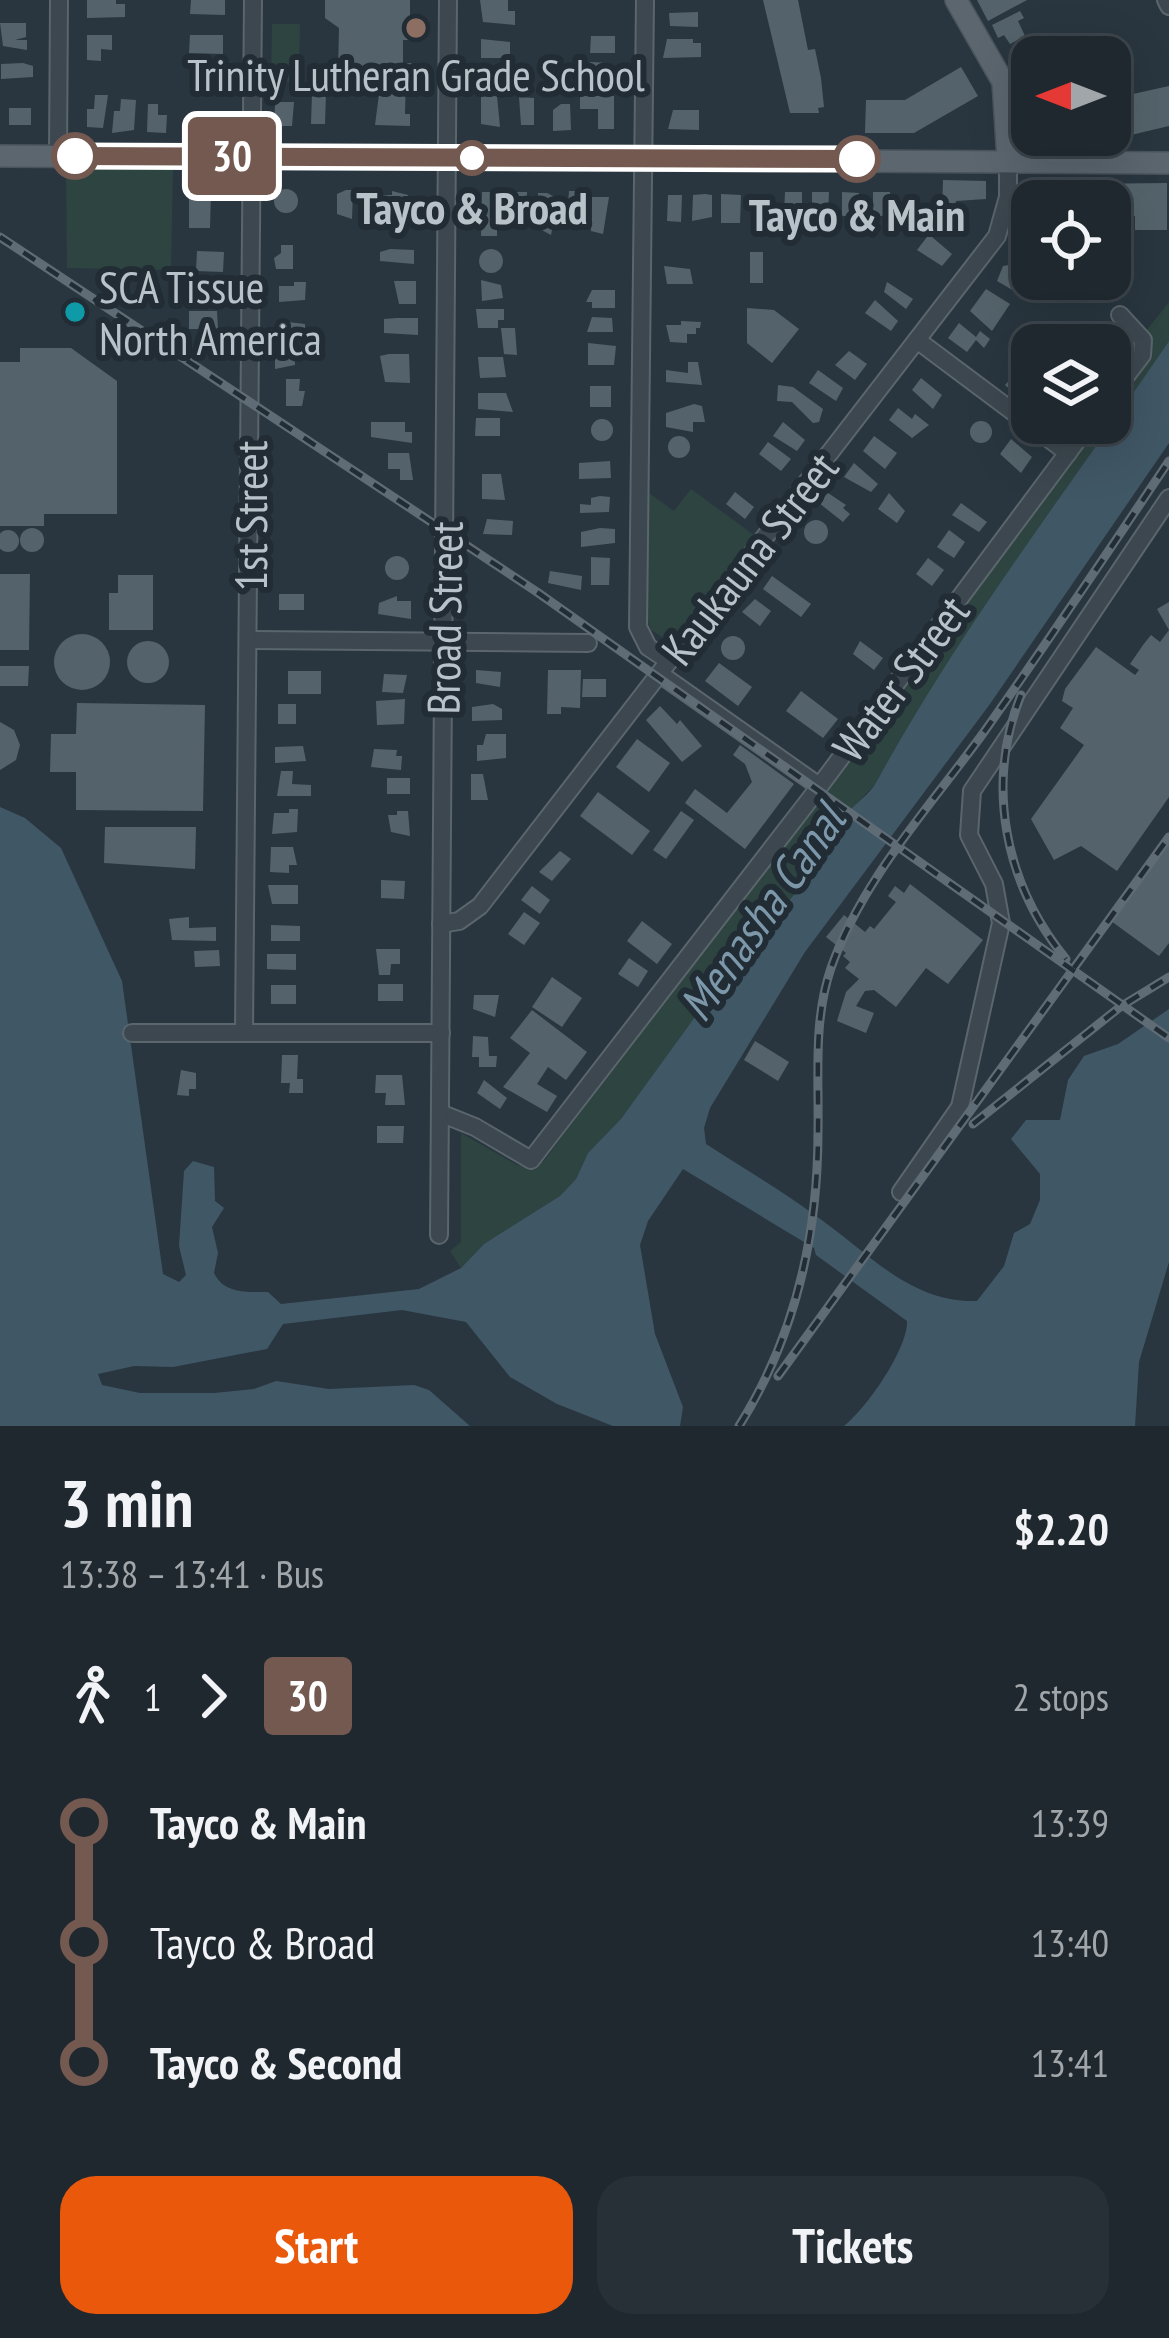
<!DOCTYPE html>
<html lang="en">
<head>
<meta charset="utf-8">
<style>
  :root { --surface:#1f282f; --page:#273037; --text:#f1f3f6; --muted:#a1a6aa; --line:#3c444b; --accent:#ea580c }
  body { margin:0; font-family:"PT Sans Narrow",sans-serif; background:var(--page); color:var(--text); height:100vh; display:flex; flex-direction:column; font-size:45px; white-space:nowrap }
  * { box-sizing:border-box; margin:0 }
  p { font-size:39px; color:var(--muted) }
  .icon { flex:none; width:66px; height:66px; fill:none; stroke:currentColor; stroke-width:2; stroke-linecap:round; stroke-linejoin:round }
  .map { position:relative; height:1426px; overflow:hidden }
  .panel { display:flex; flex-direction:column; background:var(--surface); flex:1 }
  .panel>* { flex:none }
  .badge { padding:0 24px; border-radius:9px; font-size:42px; line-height:78px }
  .needle { width:78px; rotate:270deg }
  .buttons { position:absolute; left:1011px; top:36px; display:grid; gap:24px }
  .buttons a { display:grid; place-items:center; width:120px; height:120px; border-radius:24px; background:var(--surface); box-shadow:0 12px 48px #0002,0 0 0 3px var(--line); font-size:60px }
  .map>.badge { position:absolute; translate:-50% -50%; box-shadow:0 0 0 6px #fff }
  .legs { display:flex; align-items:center; gap:18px; height:132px; padding:0 60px; font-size:39px }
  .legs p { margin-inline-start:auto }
  .head { display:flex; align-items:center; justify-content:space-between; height:204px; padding:0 60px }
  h1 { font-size:66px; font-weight:700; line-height:90px }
  .button { display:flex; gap:24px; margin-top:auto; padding:24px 60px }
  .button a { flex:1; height:138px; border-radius:36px; background:var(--accent); color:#fff; font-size:48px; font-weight:700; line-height:138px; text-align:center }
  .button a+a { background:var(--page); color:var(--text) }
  ul { padding:0 60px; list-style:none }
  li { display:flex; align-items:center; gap:42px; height:120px; font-size:45px }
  li i { display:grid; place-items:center; width:18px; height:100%; margin:0 15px; background:currentColor }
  li i::after { content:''; width:30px; height:30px; margin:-15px; border:9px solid; border-radius:50%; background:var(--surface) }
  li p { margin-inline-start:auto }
  li:first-child i { background:linear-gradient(#0000 50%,currentColor 0) }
  li:last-child i { background:linear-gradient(currentColor 50%,#0000 0) }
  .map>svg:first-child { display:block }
</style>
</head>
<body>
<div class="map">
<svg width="1169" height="1426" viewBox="0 0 1169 1426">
  <rect width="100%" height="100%" fill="#29363f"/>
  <g fill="#2e4441">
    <polygon points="272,24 300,24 299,76 290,76 290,82 271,82"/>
    <polygon points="77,168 173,168 171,270 67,268 66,175"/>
    <polygon points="1169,302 1169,341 915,715 876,783 842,820 840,831 793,896 734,963 621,1120 588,1153 576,1179 560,1196 483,1245 461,1268 450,1251 461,1242 461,1133 517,1165 527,1167 544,1161 1097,423 1110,423 1110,406 1144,362 1146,331"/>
    <polygon points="691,489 754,535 682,629 664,638 651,630 646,617 649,493 674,511"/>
  </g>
  <path fill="#405766" d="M 1169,341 L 1169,443 L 990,704 L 805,952 L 710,1108 L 704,1128 L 706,1144 C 743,1168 781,1190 816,1216 C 867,1251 909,1303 977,1301 L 1004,1266 L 1014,1233 L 1030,1224 L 1040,1200 L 1040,1174 L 1011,1139 L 1026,1120 L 1060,1120 L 1068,1080 L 1084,1056 L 1118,1044 L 1169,1009 L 1169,1262 L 1139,1362 L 1135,1426 L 844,1426 C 866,1409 908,1349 907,1321 L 816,1255 L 814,1248 L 683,1169 L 648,1221 L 640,1245 L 655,1334 L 683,1407 L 680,1426 L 613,1426 L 557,1404 L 510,1377 L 466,1322 L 402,1310 L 283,1324 L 267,1349 L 173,1367 L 134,1366 L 98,1374 L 102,1385 L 140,1393 L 214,1393 L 254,1389 L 276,1381 L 329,1389 L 414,1385 L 429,1390 L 470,1426 L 0,1426 L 0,807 L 25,818 L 61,848 L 122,981 L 163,1274 L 179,1282 L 186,1275 L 179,1246 L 184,1171 L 193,1161 L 214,1167 L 215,1201 L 224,1208 L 212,1227 L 218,1253 L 214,1273 C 224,1294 247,1292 268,1292 L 281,1304 L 419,1289 L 461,1268 L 484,1244 L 560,1196 L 576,1179 L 588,1153 L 621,1119 L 734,963 L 793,896 L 839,831 C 844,807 866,801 877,781 C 961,627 1071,486 1169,341 Z"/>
  <g fill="#54636b">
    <polygon points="87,0 116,0 116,4 125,4 125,17 87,18"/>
    <polygon points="191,0 225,0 225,15 190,14"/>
    <polygon points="325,0 410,0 410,40 403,40 403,63 412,63 411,71 406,71 405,114 410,114 410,126 375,125 382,71 366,71 358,78 338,72 339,28 325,18"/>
    <polygon points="480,0 508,0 508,11 515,11 515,25 483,22"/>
    <polygon points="763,0 798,0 808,50 815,49 821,78 824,107 818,108 819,113 790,113"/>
    <polygon points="977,0 1027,0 988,21"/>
    <polygon points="1020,11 1024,18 1018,21 1025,36 1010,44 1004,35 998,38 992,25"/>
    <polygon points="698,12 698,27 670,26 669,13"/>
    <polygon points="0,23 26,23 26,37 15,40 27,40 27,50 3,46"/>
    <polygon points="87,35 112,35 112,50 101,49 101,61 87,60"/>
    <polygon points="190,35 223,35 223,54 189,53"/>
    <polygon points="591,36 615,36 615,53 590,53"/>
    <polygon points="481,39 510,42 510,58 481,58"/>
    <polygon points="667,39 693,39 693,43 701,43 701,57 663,58"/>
    <polygon points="590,62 610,63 610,84 590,84"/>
    <polygon points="23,63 33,66 33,77 1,79 1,64"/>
    <polygon points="200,67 225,68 225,90 199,90"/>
    <polygon points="961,67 978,96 914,133 865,133 866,100 905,100"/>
    <polygon points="1169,86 1169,126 1131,135 1129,122 1110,126 1110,116 1127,113 1124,96"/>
    <polygon points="312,93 326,93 325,124 311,124"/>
    <polygon points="95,95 108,95 103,128 87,127 87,109 94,109"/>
    <polygon points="481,96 497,96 500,127 481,124"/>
    <polygon points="580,96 614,96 614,129 598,129 598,109 580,109"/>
    <polygon points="519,97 534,98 534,125 521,125"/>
    <polygon points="121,99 136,100 134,130 112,133 114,111 120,111"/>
    <polygon points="280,102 294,102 292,126 274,126 275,105"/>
    <polygon points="148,104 158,104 158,115 167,115 166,133 147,132"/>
    <polygon points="561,104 570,104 571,130 553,131 553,110"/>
    <rect x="9" y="108" width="22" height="17"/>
    <polygon points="673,110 699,110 699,130 668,129"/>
    <polygon points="200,112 225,112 225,136 210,135 210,126 199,126"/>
    <polygon points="1053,135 1120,135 1120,137 1081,145"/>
    <polygon points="943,180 986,181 986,199 956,201 956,210 942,210"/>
    <polygon points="1167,183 1167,230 1135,230 1135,216 1115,216 1110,201 1082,201 1082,184"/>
    <circle cx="286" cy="201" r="12"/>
    <polygon points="346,190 353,190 352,219 337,214 337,194"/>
    <polygon points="392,191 408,195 408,215 379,215 380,195 392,195"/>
    <polygon points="569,191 583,191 584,220 567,220"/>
    <polygon points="189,192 211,192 210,228 189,228"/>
    <polygon points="482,192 497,192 497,236 481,236"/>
    <polygon points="510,192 527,192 527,215 511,218"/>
    <polygon points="785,192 802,192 802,216 784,216"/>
    <polygon points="812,192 829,192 828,216 812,215"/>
    <polygon points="842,192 859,193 859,216 842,216"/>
    <polygon points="873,192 890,192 889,216 873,216"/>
    <polygon points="538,193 547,193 555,197 555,203 562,203 561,215 555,215 551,235 538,228"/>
    <polygon points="705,194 712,195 712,217 692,221 693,195"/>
    <polygon points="721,194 741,195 740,223 721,223"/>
    <polygon points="668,195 682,195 681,222 667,221"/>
    <rect x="753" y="196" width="16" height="31"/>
    <polygon points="592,197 609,197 603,234 591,231"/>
    <polygon points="928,220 939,228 932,237 952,254 942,266 917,250 930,233 923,227"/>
    <polygon points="281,245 293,245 293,269 276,269 274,258 281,253"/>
    <polygon points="390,249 414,250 414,264 380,261 380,252"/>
    <circle cx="491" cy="261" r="12"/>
    <polygon points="197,251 224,252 223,272 196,271"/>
    <rect x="750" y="252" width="13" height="31"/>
    <polygon points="1009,265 1032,284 1028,299 997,281 1003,266"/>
    <polygon points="664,266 690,269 693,284 667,284"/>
    <polygon points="481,280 501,285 503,298 482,301"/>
    <polygon points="394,281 416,281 416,304 399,304"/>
    <polygon points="294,282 306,282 305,300 279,302 279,286 294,286"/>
    <polygon points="887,282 913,299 906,309 884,292"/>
    <rect x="191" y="285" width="31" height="16"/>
    <polygon points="986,289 1010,304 992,331 970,311"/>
    <polygon points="592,290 615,290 615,308 592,308 592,302 586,302"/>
    <polygon points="875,300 898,321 891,331 865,313"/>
    <polygon points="747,308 774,310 799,329 772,363 747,343"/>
    <polygon points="476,309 504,309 504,320 498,320 498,328 478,328"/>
    <polygon points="189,311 217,311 218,329 189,329"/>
    <polygon points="592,317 612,318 613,332 587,332"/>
    <polygon points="397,318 418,318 418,335 384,333 384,319"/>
    <polygon points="279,321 305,324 305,334 279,337"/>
    <polygon points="681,321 701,322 700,328 696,328 696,334 687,334 687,343 670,342 666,325 681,325"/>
    <polygon points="959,323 976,337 980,331 990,339 984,348 976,340 967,352 948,338"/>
    <polygon points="501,328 515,328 517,355 504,354"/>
    <polygon points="588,343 616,346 614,365 588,365"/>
    <polygon points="20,348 71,348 117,381 117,514 44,514 44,526 0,526 0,362 20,362"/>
    <polygon points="275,349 295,349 295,365 275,369"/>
    <polygon points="849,351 867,364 855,380 835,365"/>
    <polygon points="389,354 409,354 410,383 385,382 380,356"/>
    <polygon points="478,357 503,357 506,377 480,378"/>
    <polygon points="688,362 698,362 702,385 666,382 666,370 688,373"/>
    <polygon points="1027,362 1032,370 1014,393 1005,385"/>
    <polygon points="818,370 843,388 836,401 809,383"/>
    <polygon points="921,378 942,395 933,409 912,390"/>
    <polygon points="286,379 300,379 299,391 305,391 302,406 286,406"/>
    <polygon points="778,385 793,387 823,409 819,422 813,423 792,402 777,401"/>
    <rect x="590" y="386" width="21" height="21"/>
    <polygon points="478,393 506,393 513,412 478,409"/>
    <polygon points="694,404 702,406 705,422 693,422 693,432 666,427 666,413"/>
    <polygon points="898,408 912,419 915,414 929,425 912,438 889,420"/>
    <polygon points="476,418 500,418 500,436 475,436"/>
    <circle cx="602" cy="430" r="11"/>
    <circle cx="981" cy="432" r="11"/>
    <polygon points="371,422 405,422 405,432 412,432 412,443 371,437"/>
    <polygon points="783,422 805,440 797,451 773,436"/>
    <circle cx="679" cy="447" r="11"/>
    <polygon points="874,436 897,453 885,469 863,451"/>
    <polygon points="1011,439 1032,457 1021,473 1000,454"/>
    <polygon points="768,442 791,459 781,471 759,454"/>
    <polygon points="388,453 409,453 413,480 400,480 400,469 388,469"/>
    <polygon points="610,461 611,478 579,479 579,463"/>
    <polygon points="854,463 878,484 871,492 844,477"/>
    <polygon points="482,474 501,474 505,500 482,499"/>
    <polygon points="735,492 754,507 745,519 726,504"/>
    <polygon points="828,493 846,505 843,508 850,514 843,522 819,503"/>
    <polygon points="889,493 905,511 897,523 878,509"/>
    <polygon points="600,496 610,497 609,512 580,513 580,504 591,505 591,498"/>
    <polygon points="961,503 987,522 979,532 952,515"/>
    <polygon points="487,519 513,521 512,535 483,534"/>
    <circle cx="816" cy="532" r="12"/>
    <circle cx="32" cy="540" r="12"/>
    <polygon points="600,528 615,529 615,543 581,547 581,532"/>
    <circle cx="8" cy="541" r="11"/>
    <polygon points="949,530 965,542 954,558 937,547"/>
    <circle cx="397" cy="568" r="12"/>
    <polygon points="591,557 610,558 609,585 591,585"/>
    <polygon points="928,558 944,570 932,586 916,574"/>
    <polygon points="550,571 582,576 581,590 548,583"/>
    <polygon points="0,574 30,574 29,650 0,650"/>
    <polygon points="118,575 153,575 153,630 109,630 109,593 118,593"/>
    <polygon points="772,576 811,604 801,617 763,589"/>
    <rect x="279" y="594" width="25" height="16"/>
    <polygon points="397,596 397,601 411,601 411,619 378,614 379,603"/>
    <polygon points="755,599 771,611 760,626 742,612"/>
    <polygon points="1169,602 1169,797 1117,871 1081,846 1054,860 1031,819 1084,745 1060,728 1073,708 1062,701 1065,689 1096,647 1135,675 1139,670 1130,664 1143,645 1151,635 1160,642 1169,630 1157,609"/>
    <circle cx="82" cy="662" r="28"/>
    <circle cx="733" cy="648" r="12"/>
    <circle cx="148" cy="662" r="21"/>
    <polygon points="860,641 883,658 874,670 853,654"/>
    <polygon points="719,663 752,687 738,706 705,681"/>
    <polygon points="0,666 29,666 28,686 0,686"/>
    <polygon points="476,670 501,672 500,687 476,683"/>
    <polygon points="548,670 581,670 580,708 561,707 561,714 547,714"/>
    <rect x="288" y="671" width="33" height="23"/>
    <polygon points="384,674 407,675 403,693 382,692"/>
    <polygon points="583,679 606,679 606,697 582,697"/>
    <polygon points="801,691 838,719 823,738 786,711"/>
    <polygon points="405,699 404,724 377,725 376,701"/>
    <polygon points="77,703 205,705 203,811 76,810 76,772 50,772 51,734 76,734"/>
    <rect x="278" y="704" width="18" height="20"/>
    <polygon points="493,704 502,709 502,720 472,721 472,707"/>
    <polygon points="660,706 677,724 680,720 702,746 682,762 646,720"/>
    <polygon points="0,722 14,730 20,745 16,760 0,770"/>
    <polygon points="486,734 506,734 506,758 477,761 477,745 483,745"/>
    <polygon points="637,739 670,763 649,792 616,767"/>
    <polygon points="740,745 794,784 745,849 685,803 695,789 727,813 752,782 745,764 733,755"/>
    <polygon points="303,746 306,761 275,763 275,747"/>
    <polygon points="374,749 397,750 396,756 402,756 401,770 371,767"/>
    <polygon points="281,771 293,771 292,784 311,785 311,796 277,796"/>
    <polygon points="471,774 483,774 488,800 471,800"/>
    <rect x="387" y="778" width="23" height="16"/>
    <polygon points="598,792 650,831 632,855 580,816"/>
    <polygon points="289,809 298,809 297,832 272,834 274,813 289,813"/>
    <polygon points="397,811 408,811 410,836 391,832 388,815 397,815"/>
    <polygon points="681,811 694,820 666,859 653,850"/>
    <polygon points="105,827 196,827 195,869 104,863"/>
    <polygon points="1169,840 1169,943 1159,956 1111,921"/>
    <polygon points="271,847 293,847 297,865 289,865 289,873 270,872"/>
    <polygon points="560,851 571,859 552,881 539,872"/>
    <polygon points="381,880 405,881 404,899 381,898"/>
    <polygon points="910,884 983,940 948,984 926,968 896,1007 874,990 865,991 856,1006 874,1013 866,1033 837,1021 846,992 859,979 845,968 850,962 843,956 846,953 826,937 844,915 865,932 870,926 874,929 896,902 888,896 895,886 904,893"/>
    <polygon points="268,885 298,885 298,904 272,904"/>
    <polygon points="532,886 550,900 540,914 521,900"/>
    <polygon points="524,912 540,923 524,945 508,934"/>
    <polygon points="189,917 189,928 216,927 216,941 172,940 169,919"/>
    <polygon points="642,921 672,944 657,964 627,941"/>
    <polygon points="271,925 300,926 300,941 271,941"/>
    <polygon points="376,949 400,949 400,964 391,964 390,975 379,975"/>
    <polygon points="219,950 220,966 195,967 194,951"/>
    <polygon points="267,954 296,954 296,970 267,969"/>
    <polygon points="629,958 648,971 638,987 618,974"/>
    <polygon points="552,977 582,998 562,1027 532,1007"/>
    <rect x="378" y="984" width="25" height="17"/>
    <rect x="271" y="985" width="25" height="19"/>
    <polygon points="474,995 499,995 495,1017 473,1009"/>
    <polygon points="532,1010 587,1052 566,1080 548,1067 537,1084 557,1096 547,1112 503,1087 530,1053 510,1038"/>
    <polygon points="473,1036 488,1037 489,1056 497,1056 496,1067 479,1067 479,1057 472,1057"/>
    <polygon points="755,1041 789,1062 778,1081 744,1060"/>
    <polygon points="282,1055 298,1055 297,1079 303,1079 303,1093 289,1093 290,1083 281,1083"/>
    <polygon points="181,1070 196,1073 196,1089 189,1089 189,1096 177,1095"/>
    <polygon points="376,1075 402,1075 405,1105 385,1105 386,1093 375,1093"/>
    <polygon points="484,1080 507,1098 500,1109 477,1093"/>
    <polygon points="377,1126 404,1126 403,1143 377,1143"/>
  </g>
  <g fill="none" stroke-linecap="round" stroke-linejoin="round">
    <defs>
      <g id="minor">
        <polyline points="645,0 638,627 648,647 669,661"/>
        <polyline points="1166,0 1169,6"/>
        <polyline points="58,156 59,0"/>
        <polyline points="917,340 1068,453"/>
        <polyline points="1110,397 1142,355 1143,340 1120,315"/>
        <polyline points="249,640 588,643"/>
        <polyline points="660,674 819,786"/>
        <polyline points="441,924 459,921 480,906 997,236 1008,197 1008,159"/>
        <polyline points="244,1032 253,0"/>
        <polyline points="132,1033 441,1033"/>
        <polyline points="440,1113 475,1127 531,1160 810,799 1090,423"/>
        <polyline points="901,1192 960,1107 1001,923 994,884 969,835 972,791 1169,498"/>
        <polyline points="439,1235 448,0"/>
      </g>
      <g id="major">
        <polyline points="956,0 1003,82 1008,159"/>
        <polyline points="0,156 1169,163"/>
      </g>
    </defs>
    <use href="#minor" stroke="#5a656c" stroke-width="20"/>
    <use href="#major" stroke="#49535b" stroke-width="24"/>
    <use href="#minor" stroke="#3c474f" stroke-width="16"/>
    <use href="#major" stroke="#5b666f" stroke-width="21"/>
    <defs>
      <g id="rail">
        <polyline points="0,237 537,592 1169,1038"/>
        <path d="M 1021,695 C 985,785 1005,885 1066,959"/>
        <polyline points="973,1124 1120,1007 1169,977"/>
        <polyline points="778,1376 1169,837"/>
        <path d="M 739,1426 C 795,1337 818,1235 818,1131 C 819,1076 813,1021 831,968 C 862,879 930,807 984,732 C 1047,643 1108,552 1169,461"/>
      </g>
    </defs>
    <use href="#rail" stroke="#5f6c76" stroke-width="9"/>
    <use href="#rail" stroke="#212c34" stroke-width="4.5" stroke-dasharray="14" stroke-linecap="butt"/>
  </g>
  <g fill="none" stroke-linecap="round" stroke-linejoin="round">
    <defs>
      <polyline id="line-1" points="75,156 857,159"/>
    </defs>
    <use href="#line-1" stroke="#fff" stroke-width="27"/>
    <use href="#line-1" stroke="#735950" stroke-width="18"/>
  </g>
  <circle fill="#8d6e63" stroke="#212c34" stroke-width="4.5" cx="416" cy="28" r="12"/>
  <g fill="#fff" stroke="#735950" stroke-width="6">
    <circle cx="75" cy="156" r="21"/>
    <circle cx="472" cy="158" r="15"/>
    <circle cx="857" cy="159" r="21"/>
  </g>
  <circle fill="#0f9aa8" stroke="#212c34" stroke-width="4.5" cx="75" cy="312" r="12"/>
  <g text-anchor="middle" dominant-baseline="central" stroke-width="12" stroke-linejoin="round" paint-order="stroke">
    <g font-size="45" fill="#b9c2c9" stroke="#212c34">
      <text x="416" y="74">Trinity Lutheran Grade School</text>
      <text x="99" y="286" text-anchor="start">SCA Tissue<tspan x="99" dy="52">North America</tspan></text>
    </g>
    <g font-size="45" font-weight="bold" fill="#b9c2c9" stroke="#212c34">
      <text x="472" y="207">Tayco &amp; Broad</text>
      <text x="857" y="214">Tayco &amp; Main</text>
    </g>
    <g font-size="45" fill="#b9c2c9" stroke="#212c34">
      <text transform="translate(250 516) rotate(-90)">1st Street</text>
      <text transform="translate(749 558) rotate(-52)">Kaukauna Street</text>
      <text transform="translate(444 618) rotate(-89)">Broad Street</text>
      <text transform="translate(900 678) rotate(-53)">Water Street</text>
    </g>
    <g font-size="48" font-style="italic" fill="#7d97aa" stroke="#212c34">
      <text transform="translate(761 912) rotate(-55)">Menasha Canal</text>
    </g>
  </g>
</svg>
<div class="buttons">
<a><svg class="needle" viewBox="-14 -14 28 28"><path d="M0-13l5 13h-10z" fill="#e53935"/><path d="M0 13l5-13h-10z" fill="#a1a6aa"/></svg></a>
<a><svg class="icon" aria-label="locate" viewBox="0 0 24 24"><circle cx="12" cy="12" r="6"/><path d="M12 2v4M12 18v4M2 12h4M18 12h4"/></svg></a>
<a><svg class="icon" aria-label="layers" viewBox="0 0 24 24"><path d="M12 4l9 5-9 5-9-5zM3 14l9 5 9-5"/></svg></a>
</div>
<b class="badge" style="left:232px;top:156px;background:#735950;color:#fff">30</b>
</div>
<section class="panel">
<div class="head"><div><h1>3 min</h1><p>13:38 – 13:41 · Bus</p></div><b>$2.20</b></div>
<div class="legs"><svg class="icon" aria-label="walk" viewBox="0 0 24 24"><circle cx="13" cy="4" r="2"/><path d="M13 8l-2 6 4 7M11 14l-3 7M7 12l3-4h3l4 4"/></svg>1<svg class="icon" aria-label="forward" viewBox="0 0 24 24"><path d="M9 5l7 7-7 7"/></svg><b class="badge" style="background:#735950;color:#fff">30</b><p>2 stops</p></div>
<ul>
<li><i style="color:#735950"></i><b>Tayco &amp; Main</b><p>13:39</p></li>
<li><i style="color:#735950"></i><span>Tayco &amp; Broad</span><p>13:40</p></li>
<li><i style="color:#735950"></i><b>Tayco &amp; Second</b><p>13:41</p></li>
</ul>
<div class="button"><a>Start</a><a>Tickets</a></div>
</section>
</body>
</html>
